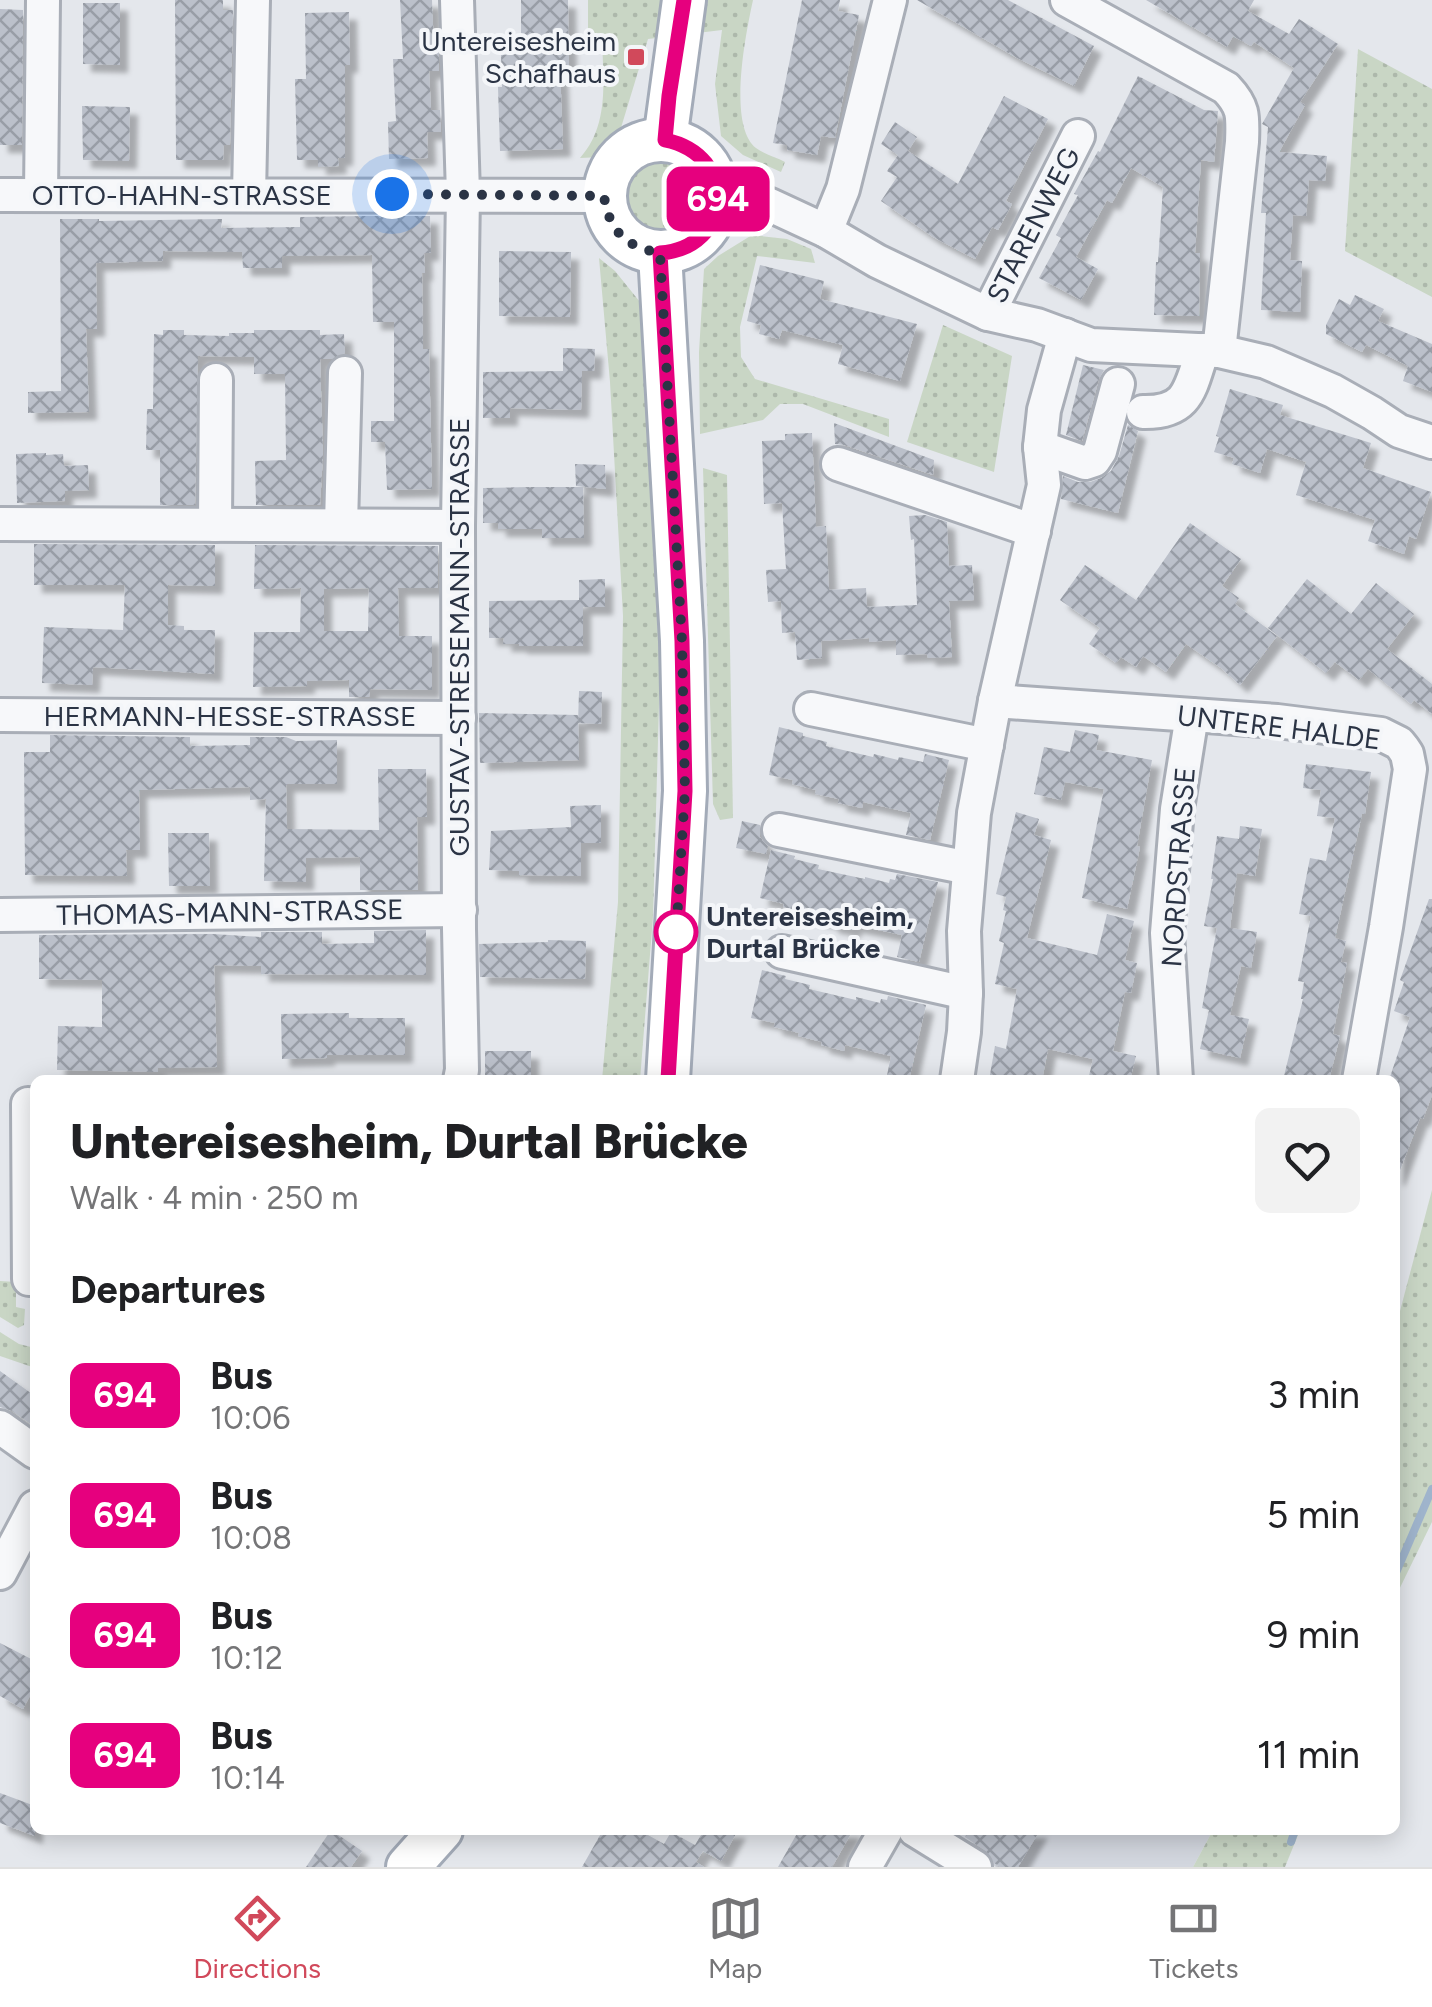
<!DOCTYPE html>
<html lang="en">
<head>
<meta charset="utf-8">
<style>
  :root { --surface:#fff; --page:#f2f2f2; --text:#202124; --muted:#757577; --line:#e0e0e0; --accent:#d1495b }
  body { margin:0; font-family:Figtree,sans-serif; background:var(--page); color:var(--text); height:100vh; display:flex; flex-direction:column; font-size:38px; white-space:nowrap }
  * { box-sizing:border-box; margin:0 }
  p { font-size:32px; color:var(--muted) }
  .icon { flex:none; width:55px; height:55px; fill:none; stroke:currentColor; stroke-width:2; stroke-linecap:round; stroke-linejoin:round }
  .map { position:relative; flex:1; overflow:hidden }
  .drawer { position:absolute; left:30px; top:1075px; width:1370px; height:760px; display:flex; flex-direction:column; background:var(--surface); border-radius:15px; box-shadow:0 5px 25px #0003 }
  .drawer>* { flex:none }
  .badge { padding:0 20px; border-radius:15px; font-size:35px; line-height:65px }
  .you { position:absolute; width:50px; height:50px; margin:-25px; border:8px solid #fff; border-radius:50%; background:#1a73e8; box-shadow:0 0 0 15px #1a73e833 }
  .map>.badge { position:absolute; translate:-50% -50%; box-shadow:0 0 0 5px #fff }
  h2 { padding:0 40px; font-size:38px; line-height:90px }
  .round { display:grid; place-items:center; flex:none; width:105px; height:105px; border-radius:15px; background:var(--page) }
  .headline { display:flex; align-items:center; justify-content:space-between; height:170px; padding:0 40px }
  h1 { font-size:48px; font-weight:800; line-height:75px }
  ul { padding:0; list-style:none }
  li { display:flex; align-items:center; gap:30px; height:120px; padding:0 40px }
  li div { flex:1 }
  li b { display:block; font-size:38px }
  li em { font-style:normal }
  li .badge { min-width:110px; font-weight:700; text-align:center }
  .dock { display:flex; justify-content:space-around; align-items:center; height:140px; border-top:2px solid var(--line); background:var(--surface); font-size:28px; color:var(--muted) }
  .dock a { display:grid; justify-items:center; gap:5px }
  .dock .on { color:var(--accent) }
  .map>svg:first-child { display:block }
</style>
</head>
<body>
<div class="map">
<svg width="1432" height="1867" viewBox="0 0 1432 1867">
  <defs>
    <pattern id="grass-dots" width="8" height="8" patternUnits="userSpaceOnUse" patternTransform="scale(2.5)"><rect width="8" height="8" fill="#c9d6c5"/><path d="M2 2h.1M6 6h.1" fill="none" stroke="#adb8ab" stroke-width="1.8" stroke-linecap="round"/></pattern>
    <pattern id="building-cross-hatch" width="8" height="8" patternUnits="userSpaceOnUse" patternTransform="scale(2.5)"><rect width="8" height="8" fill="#bbc0ca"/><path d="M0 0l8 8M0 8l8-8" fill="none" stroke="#989da6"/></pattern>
    <filter id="shadow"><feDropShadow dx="8" dy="8" stdDeviation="2.5" flood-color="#0004"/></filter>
  </defs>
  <rect width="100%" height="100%" fill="#e4e7ec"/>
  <polygon fill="#d2d6de" points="933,1830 1213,1830 1193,1867 996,1867"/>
  <g fill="url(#grass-dots)">
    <path d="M 588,0 L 753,0 C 746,33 727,125 756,148 C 764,154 776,157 785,162 L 781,172 L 743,155 L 721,136 L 715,84 L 722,30 L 648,39 L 620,131 L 602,157 L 580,158 C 610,125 603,79 602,37 L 588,29 Z"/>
    <polygon points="1358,49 1432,89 1432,297 1345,251"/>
    <circle cx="661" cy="197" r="41"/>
    <polygon points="752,235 787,239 811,249 815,263 757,256 740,327 741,357 755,379 889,419 889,437 803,404 780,404 763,420 700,434 699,352 704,269 718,256"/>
    <polygon points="599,258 615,271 640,302 660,669 653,917 640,1080 602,1080 618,902 623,616 610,382"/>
    <polygon points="943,325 1012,356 994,472 907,442"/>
    <polygon points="703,468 727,475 733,818 720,820 713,804"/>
    <polygon points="1432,1190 1432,1522 1395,1598 1395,1330"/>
    <polygon points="0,1281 16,1282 16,1307 25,1309 24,1325 18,1328 0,1317"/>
    <polygon points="0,1332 19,1344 35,1348 35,1368 0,1356"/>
    <polygon points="1213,1830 1300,1830 1285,1867 1193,1867"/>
  </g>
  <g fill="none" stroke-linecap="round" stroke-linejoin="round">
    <g stroke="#9fb4cc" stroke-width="8">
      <polyline points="1395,1575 1432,1489"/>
      <polyline points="1291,1842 1295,1830"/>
    </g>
  </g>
  <g fill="url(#building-cross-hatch)" fill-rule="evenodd" filter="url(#shadow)">
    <polygon points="175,0 223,0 223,10 233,10 230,145 224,145 223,160 176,160"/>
    <polygon points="400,0 432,0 434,50 439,50 439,71 429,71 431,110 440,110 441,132 427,132 428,158 389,159 388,122 396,121 393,59 403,59"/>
    <polygon points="521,0 568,0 569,66 560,66 563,149 500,151 498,87 502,87 501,55 515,54 515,40 521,40"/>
    <polygon points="802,0 840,0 838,11 859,15 835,138 821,136 817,155 787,150 787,145 773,143"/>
    <polygon points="917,0 1008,0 1094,46 1074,86 1017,58"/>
    <polygon points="1146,0 1254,0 1248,11 1289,34 1299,19 1338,44 1300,102 1305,105 1279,152 1327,156 1325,181 1309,180 1306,216 1293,215 1290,260 1302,261 1300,312 1261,310 1266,213 1261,213 1268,127 1262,124 1294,68 1254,42 1251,46 1233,36 1227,47"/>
    <polygon points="83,3 120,3 120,65 83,64"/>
    <polygon points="0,9 23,10 22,145 0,145"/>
    <polygon points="349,12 350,65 345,65 345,158 338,158 339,166 318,167 318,160 297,160 295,79 306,79 305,13"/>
    <polygon points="1138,76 1204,110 1218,111 1214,162 1201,160 1195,253 1200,253 1199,316 1154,315 1156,262 1158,262 1163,187 1131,168 1112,203 1107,200 1076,257 1098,269 1081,300 1039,278 1061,238 1056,235 1078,195 1074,194 1098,151 1100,152"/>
    <polygon points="1004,96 1048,119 1006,201 1012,204 998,230 992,227 975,259 933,237 881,201 897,177 887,171 898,155 881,144 895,122 917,137 908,151 958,184"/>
    <polygon points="82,106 130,107 129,161 83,160"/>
    <polygon points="365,216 430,216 431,253 424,253 425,273 422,273 423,349 429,349 432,489 387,490 385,442 371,442 371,421 394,421 394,322 373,322 372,255 282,256 282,268 243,268 242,252 163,251 163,261 96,263 97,329 86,329 89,412 28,413 28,392 61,391 60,219 99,219 99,221 222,219 221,228 300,227 300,217"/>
    <polygon points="499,251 571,252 570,317 499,316"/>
    <polygon points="760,265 824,281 820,299 917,324 900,381 838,364 843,345 782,330 779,339 759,334 761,325 747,321"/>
    <polygon points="1355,295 1384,309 1378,321 1432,344 1432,392 1403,381 1408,366 1366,345 1362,352 1326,334 1326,325 1339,299 1350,305"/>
    <polygon points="163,330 184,330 184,335 229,336 229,333 254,333 254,330 320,330 320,335 344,334 345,353 332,359 320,359 323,454 320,505 256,505 255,461 286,460 285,374 254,374 254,357 198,356 195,505 160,505 160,450 146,450 147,409 153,409 154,334 163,335"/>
    <polygon points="563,348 595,349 594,371 582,371 581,410 510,408 510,418 483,418 483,372 563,371"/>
    <polygon points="1083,365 1104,370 1099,379 1082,441 1066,435"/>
    <polygon points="1230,389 1283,405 1280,415 1371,443 1363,468 1431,492 1416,539 1409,536 1404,554 1368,541 1375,520 1296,495 1306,462 1267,449 1260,473 1232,464 1234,458 1214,452 1219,437 1216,436"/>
    <polygon points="834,423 934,460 933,475 844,445 835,444"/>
    <polygon points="1128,425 1138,431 1118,513 1061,499 1063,476 1078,482 1090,482 1101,478 1111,471 1119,456"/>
    <polygon points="812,433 816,527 826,526 829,590 866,588 867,607 917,605 914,539 911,540 909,516 925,515 947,522 949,566 972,565 974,600 949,601 952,657 928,658 927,654 896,655 896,640 869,642 869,638 821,641 822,658 797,660 795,632 782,633 781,601 768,602 766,570 786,569 782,503 764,504 762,441 785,440 785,434"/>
    <polygon points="46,453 46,455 63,454 64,466 88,465 89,490 65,491 65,501 17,503 16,454"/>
    <polygon points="575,464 605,465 606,489 576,486"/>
    <polygon points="530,487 583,487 584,538 542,538 542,529 498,529 498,523 483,523 483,488"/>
    <polygon points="1190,523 1241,559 1222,586 1239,598 1235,604 1277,636 1240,685 1221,668 1186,644 1166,672 1143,656 1136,667 1121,657 1116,663 1089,644 1100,628 1060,600 1085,565 1136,600"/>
    <polygon points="34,544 215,545 215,586 168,585 168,625 184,626 184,630 215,630 214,674 93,667 92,685 42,683 44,627 123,630 125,585 34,585"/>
    <path d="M 255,545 L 438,546 L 438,588 L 398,588 L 399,636 L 432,636 L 432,690 L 370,689 L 369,697 L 349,697 L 349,680 L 307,681 L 307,686 L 253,687 L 254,632 L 300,632 L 301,588 L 254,589 ZM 369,588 L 368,631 L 324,631 L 324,589 Z"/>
    <polygon points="605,579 605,607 583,607 583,646 519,646 519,644 503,644 504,638 489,638 489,601 579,600 579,580"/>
    <polygon points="1307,579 1351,614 1376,583 1414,614 1387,649 1432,684 1432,714 1414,700 1411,704 1368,669 1359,680 1335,662 1326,673 1268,628"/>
    <polygon points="579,691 602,692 601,724 578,723"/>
    <polygon points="479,713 578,715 579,760 480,763"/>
    <polygon points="779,727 803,733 803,736 827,742 826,746 873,757 874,754 898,760 899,757 923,762 925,754 949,760 930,840 906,835 911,813 863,802 862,808 838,803 839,799 815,794 816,790 792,784 793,780 769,775"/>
    <polygon points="1075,730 1099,735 1096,750 1152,760 1137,846 1140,847 1127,909 1082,898 1104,789 1065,782 1061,800 1034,794 1044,747 1070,752"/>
    <polygon points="50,735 190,737 190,746 250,745 250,737 286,737 296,741 337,740 337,784 286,784 287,829 379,830 378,769 426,769 427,817 417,817 418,890 360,890 360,857 306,858 306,882 264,881 266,799 250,800 250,787 139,790 140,850 126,850 127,876 25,875 24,752 50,752"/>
    <polygon points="1306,764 1371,772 1365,814 1362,814 1335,938 1346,941 1341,962 1347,963 1333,1034 1340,1036 1329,1080 1283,1080 1303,999 1301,999 1304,982 1298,981 1311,916 1299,914 1310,858 1326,861 1335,818 1317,816 1321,790 1303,788"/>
    <polygon points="601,805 601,843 581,843 581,876 519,875 519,871 489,870 491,831 571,827 570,806"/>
    <polygon points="1016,812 1039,819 1034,835 1051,840 1027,938 1097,955 1107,914 1134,921 1125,960 1137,963 1131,993 1125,992 1113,1051 1136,1056 1130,1080 1088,1080 1093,1059 1048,1049 1042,1080 989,1080 995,1046 1006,1049 1017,989 995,984 1004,943 999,941 1006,911 1003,910 1006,897 996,894"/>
    <polygon points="742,821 760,825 760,837 768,846 766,854 736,848"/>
    <polygon points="1240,826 1262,829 1255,876 1237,873 1230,928 1257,932 1251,968 1241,966 1230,1015 1249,1019 1240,1058 1200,1049 1209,1010 1202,1008 1217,928 1204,926 1213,879 1211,879 1217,836 1239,839"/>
    <polygon points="168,833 209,833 210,886 169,886"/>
    <polygon points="771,850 795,856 794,859 819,865 818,869 865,879 865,877 889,883 890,879 895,880 897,874 938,882 919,962 897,957 902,935 854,925 853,930 830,925 831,922 807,916 808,913 783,907 784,904 760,898"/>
    <polygon points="1429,899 1432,899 1432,1095 1423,1119 1420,1118 1397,1178 1395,1178 1395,1080 1389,1080 1410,1017 1394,1011 1404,982 1400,980"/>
    <polygon points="426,930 426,975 261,974 261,966 214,965 217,1067 158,1068 158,1072 57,1070 58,1026 102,1027 102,980 39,979 39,935 213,934 261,937 261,932 322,932 322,944 374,943 374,931"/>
    <polygon points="548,940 586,941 585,979 480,977 479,944 548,942"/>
    <polygon points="762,970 786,976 785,979 810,985 809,989 856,1000 856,997 880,1003 881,999 887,1000 888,996 926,1005 909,1080 886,1080 891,1056 845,1045 844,1051 821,1045 822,1042 798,1036 799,1033 774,1027 775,1023 751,1018"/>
    <polygon points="349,1013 349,1018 405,1018 405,1055 327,1055 327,1058 282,1059 281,1014"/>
    <rect x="485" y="1051" width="46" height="29"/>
    <polygon points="0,1371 35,1396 35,1427 12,1411 0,1407"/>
    <polygon points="0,1643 35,1661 35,1686 23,1709 0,1696"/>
    <polygon points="0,1793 35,1806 35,1836 0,1823"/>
    <polygon points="331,1830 362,1851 351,1867 306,1867"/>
    <polygon points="603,1830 639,1830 664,1844 671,1832 695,1845 704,1830 738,1830 721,1861 703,1851 696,1862 704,1867 582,1867"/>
    <polygon points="799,1830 853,1830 832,1867 778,1867"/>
    <polygon points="969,1830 1040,1830 1018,1867 1001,1867 994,1863 986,1851 965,1837"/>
  </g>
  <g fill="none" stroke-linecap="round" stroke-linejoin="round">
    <defs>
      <g id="minor">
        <polyline points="457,0 463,194 458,526 459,929 462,1070 460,1080"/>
        <path d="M 1067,0 L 1226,88 C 1244,107 1243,116 1242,142 L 1219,351"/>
        <polyline points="0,195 604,196"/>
        <polyline points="41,195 43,0"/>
        <polyline points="249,195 253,0"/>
        <polyline points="718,200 770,205 826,231 877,261 988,314 1037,325 1091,345 1219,351 1266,362 1333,391 1372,413 1399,431 1432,442"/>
        <polyline points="826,231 843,189 890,0"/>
        <polyline points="988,314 1078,136"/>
        <path d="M 1143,412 C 1190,413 1190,387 1203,350"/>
        <polyline points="1040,447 1085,463 1094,460 1100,451 1118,384"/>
        <polyline points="838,464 1034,531"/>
        <polyline points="0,524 458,526"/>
        <polyline points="215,525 216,380"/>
        <polyline points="341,525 345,373"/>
        <polyline points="995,701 1277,721 1381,734 1399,743 1403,748 1407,754 1410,769 1386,927 1359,1080"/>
        <polyline points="811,709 987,745"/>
        <polyline points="0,715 459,718"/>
        <polyline points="779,830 969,868"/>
        <polyline points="0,915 460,910"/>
        <polyline points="782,952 966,993"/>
        <polyline points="957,1080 964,1032 966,993 964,931 974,813 995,701 1044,485 1040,447 1044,410 1065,335"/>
        <polyline points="1176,1080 1167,933 1177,809 1192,715"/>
        <polyline points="28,1104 29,1279"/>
        <polyline points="0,1427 35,1452"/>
        <polyline points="0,1573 35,1507"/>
        <polyline points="915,1830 975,1867"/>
        <polyline points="865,1867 886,1830"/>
      </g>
      <g id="major">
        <circle cx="661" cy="196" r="56"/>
        <polyline points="665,140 684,0"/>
        <polyline points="660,253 682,641 685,791 668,1080"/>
        <polyline points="408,1867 441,1830"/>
      </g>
    </defs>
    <use href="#minor" stroke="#a9aeb7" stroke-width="38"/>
    <use href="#major" stroke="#a3abb8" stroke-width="48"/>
    <use href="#minor" stroke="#f7f8fa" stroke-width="32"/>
    <use href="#major" stroke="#fff" stroke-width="42"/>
  </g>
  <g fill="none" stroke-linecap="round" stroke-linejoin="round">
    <defs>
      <path id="line" d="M 668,1080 L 685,791 L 682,641 L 660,253 C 733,248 739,155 665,140 L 669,96 L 684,0"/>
    </defs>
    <use href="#line" stroke="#fff" stroke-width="22"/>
    <use href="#line" stroke="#e6007e" stroke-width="15"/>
    <path stroke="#2b3445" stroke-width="10" stroke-dasharray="0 18" d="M 392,194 L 604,196 C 609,231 626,247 660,253 L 682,641 L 685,791 L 676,937 L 676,932"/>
  </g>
  <rect fill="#d1495b" stroke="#f4f6f9" stroke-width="4" x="626" y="47" width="20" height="20" rx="5"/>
  <circle fill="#fff" stroke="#e6007e" stroke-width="5" cx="676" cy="932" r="20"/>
  <g text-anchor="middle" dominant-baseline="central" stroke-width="8" stroke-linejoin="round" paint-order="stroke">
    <g font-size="28" fill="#2b3445" stroke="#f4f6f9" text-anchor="end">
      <text x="616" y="41">Untereisesheim<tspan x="616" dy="32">Schafhaus</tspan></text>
    </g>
    <g font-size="28" fill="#2b3445" stroke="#f4f6f9">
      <text x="182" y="195">OTTO-HAHN-STRASSE</text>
      <text transform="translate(1033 225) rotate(-63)">STARENWEG</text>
      <text transform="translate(459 637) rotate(-90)">GUSTAV-STRESEMANN-STRASSE</text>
      <text x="230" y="716">HERMANN-HESSE-STRASSE</text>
      <text transform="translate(1279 727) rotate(7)">UNTERE HALDE</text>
      <text transform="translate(1178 867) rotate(-86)">NORDSTRASSE</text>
      <text transform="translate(230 912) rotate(-1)">THOMAS-MANN-STRASSE</text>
    </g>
    <g font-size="28" font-weight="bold" fill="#2b3445" stroke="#f4f6f9" text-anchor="start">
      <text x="706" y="916">Untereisesheim,<tspan x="706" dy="32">Durtal Brücke</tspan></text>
    </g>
  </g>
</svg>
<div class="you" style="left:392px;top:194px"></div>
<b class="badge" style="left:718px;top:199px;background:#e6007e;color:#fff">694</b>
<section class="drawer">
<div class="headline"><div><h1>Untereisesheim, Durtal Brücke</h1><p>Walk · 4 min · 250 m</p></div><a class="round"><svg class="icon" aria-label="heart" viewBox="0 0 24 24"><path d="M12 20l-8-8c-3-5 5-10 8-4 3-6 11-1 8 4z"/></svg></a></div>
<h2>Departures</h2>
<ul>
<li><span class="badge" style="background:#e6007e;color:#fff">694</span><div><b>Bus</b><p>10:06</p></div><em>3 min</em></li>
<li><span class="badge" style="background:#e6007e;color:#fff">694</span><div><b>Bus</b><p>10:08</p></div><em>5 min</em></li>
<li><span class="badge" style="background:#e6007e;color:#fff">694</span><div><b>Bus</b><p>10:12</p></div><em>9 min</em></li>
<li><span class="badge" style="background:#e6007e;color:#fff">694</span><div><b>Bus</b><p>10:14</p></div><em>11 min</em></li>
</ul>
</section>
</div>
<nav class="dock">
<a class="on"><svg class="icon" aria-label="directions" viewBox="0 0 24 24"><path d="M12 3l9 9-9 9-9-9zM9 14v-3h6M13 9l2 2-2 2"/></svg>Directions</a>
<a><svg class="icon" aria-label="map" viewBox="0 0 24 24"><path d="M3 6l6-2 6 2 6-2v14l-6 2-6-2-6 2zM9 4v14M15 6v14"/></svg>Map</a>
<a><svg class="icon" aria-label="tickets" viewBox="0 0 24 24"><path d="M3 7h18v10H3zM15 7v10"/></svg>Tickets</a>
</nav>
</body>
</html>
